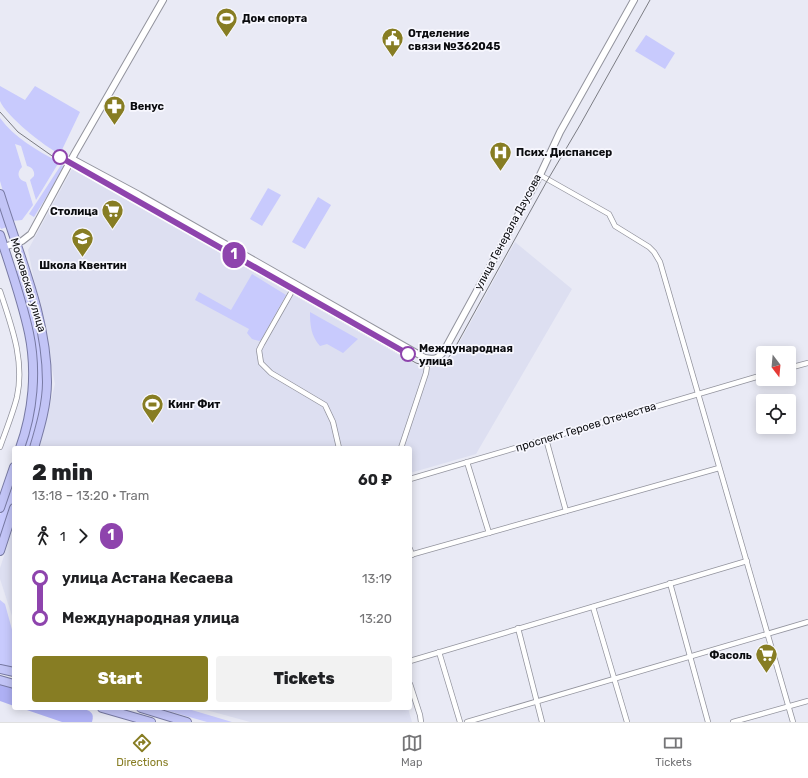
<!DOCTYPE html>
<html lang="en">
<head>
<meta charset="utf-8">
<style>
  :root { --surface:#fff; --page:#f2f2f2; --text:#202124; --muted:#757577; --line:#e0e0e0; --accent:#877d23 }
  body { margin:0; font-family:Rubik,sans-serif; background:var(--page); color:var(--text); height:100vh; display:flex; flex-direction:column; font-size:15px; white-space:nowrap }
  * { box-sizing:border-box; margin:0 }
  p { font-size:13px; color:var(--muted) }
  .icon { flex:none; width:22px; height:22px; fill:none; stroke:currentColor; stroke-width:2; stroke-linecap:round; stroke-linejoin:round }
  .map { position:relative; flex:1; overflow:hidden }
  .side { position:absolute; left:12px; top:446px; width:400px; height:264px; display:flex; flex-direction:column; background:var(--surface); border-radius:4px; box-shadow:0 2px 10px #0003 }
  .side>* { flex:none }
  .badge { padding:0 8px; border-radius:13px; font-size:14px; line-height:26px }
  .needle { width:26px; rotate:164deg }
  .tools { position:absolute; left:756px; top:346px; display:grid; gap:8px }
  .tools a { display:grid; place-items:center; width:40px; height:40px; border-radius:4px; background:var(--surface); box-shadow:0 2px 10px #0003; font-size:20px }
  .map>.badge { position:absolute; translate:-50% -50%; box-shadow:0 0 0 2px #fff }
  .legs { display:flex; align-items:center; gap:6px; height:44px; padding:0 20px; font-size:13px }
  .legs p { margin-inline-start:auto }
  .overview { display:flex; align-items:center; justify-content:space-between; height:68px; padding:0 20px }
  h1 { font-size:22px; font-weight:800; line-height:30px }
  .cta { display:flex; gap:8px; margin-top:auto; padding:8px 20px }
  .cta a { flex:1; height:46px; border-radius:4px; background:var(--accent); color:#fff; font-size:16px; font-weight:800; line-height:46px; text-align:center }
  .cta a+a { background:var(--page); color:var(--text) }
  ul { padding:0 20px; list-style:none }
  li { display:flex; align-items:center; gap:14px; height:40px; font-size:15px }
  li i { display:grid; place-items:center; width:6px; height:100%; margin:0 5px; background:currentColor }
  li i::after { content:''; width:10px; height:10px; margin:-5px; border:3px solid; border-radius:50%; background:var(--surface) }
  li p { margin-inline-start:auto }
  li:first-child i { background:linear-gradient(#0000 50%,currentColor 0) }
  li:last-child i { background:linear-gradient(currentColor 50%,#0000 0) }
  .dock { display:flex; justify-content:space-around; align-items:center; height:56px; border-top:1px solid var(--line); background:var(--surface); font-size:11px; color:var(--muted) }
  .dock a { display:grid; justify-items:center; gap:2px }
  .dock .on { color:var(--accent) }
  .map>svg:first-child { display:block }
</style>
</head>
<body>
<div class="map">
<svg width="808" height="722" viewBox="0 0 808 722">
  <rect width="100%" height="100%" fill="#e9eaf5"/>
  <g fill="#dddff1">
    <polygon points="72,169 424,369 447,365 515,242 572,289 476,454 410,473 410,448 39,448 55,384 28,250"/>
    <polygon points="14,525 14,622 0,579 0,568"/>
    <polygon points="199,708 408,708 412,722 250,722"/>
  </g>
  <g fill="#c8cafd">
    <polygon points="646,35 675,53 665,69 635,51"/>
    <path d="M 0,86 L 25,100 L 35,86 L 80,112 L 60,154 C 46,148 5,115 0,101 C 0,97 0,90 0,86 Z"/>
    <path d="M 0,118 C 15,138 36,150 59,162 L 36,200 L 30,180 L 34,176 C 35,171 32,167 27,166 L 21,146 L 15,144 L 22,167 C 16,173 18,180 26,182 L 33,205 L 22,220 L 12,221 L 11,219 L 0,181 Z"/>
    <polygon points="61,165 65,167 34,217 29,214"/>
    <polygon points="268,188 281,195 262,226 250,219"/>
    <polygon points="318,197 331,205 305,249 292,242"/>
    <polygon points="0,206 7,227 1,229 0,227"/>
    <path d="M 19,270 C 29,303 40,335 43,369 C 44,396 37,423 29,448 L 22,448 L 37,381 L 15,272 Z"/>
    <polygon points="252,274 286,295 261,340 259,341 252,339 247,333 249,329 195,300 199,292 231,310"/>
    <path d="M 310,312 L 358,339 L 343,353 L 327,344 L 320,346 C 311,336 310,325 310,312 Z"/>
    <polygon points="14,473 14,497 0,540 0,515"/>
    <polygon points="0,600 5,604 14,637 14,667 9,668 0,665"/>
    <polygon points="158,708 185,708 232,722 207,722"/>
  </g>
  <g fill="#aeb0f4">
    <polygon points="0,684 14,687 14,706 0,701"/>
    <path d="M 21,708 L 81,708 C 90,711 95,712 92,722 L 62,722 Z"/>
  </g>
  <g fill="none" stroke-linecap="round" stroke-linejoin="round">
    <defs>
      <g id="minor">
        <polyline points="540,175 609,214 615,226 649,247 654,252 660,262 793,722"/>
        <polyline points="296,284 262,344 259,350 261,363 271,373 325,405 333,422 339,448"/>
        <path d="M 0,291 C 11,325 25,360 17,397 C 13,413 6,430 0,447"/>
        <polyline points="789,368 808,363"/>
        <polyline points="546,439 566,511"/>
        <polyline points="401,448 426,373 428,359"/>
        <polyline points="467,462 489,533"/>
        <polyline points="410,479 763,375"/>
        <polyline points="410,549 412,555"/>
        <polyline points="410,555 719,468"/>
        <polyline points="670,583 708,722"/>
        <polyline points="593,607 627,722"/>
        <polyline points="518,628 542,722"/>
        <polyline points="439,652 460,722"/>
        <polyline points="410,661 747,561"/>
        <polyline points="410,684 420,715 421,722"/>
        <polyline points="467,722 808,622"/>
        <polyline points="733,722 808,701"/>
      </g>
      <g id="tertiary">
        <path d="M 72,159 L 139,195 L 425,358 C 434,360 438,359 444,351 L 540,175 L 560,132 L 634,0"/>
        <polyline points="4,247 22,241 31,234 75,153 163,0"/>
      </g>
      <g id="trunk">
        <path d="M 0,194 C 19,256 47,317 47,382 C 47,404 40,428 34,448"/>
        <path d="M 0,235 C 10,267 22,300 29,333 C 37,371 33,412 20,448"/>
        <polyline points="0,508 14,467"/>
        <polyline points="0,551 14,508"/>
        <polyline points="0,669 14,672"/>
        <polyline points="0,680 14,684"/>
        <polyline points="102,708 151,722"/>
        <polyline points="141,708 187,722"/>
      </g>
    </defs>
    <use href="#minor" stroke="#92939d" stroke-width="6"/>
    <use href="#tertiary" stroke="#92939d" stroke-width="8"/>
    <use href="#trunk" stroke="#787aa3" stroke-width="10"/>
    <use href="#minor" stroke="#fff" stroke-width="4.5"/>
    <use href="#tertiary" stroke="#fff" stroke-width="6"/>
    <use href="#trunk" stroke="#c2c4f6" stroke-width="8"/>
    <path stroke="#7b7c83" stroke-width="1" d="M 0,112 L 18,132 L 55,158 L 416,363 C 439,371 446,364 457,344 L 547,181 L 580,125 L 650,0"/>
  </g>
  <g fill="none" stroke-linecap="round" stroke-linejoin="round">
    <defs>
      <polyline id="line-1" points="60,157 408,354"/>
    </defs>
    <use href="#line-1" stroke="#fff" stroke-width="9"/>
    <use href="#line-1" stroke="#8e44ad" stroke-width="6"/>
  </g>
  <defs>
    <symbol id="stadium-pin" viewBox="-11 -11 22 30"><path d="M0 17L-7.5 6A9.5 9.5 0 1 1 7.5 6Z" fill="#877d23" stroke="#f7f7fe"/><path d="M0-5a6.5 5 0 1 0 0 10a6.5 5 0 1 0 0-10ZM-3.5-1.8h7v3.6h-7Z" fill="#fff"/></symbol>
    <symbol id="civic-pin" viewBox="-11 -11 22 30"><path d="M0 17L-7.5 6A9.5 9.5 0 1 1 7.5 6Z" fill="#877d23" stroke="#f7f7fe"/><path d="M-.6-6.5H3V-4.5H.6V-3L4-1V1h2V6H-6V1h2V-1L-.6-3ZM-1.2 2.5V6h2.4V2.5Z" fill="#fff"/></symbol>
    <symbol id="pharmacy-pin" viewBox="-11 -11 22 30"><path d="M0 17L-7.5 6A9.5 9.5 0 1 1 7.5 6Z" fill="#877d23" stroke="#f7f7fe"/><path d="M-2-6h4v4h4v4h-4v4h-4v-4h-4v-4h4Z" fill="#fff"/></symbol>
    <symbol id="hospital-pin" viewBox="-11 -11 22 30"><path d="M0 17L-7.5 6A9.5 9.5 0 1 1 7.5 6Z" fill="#877d23" stroke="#f7f7fe"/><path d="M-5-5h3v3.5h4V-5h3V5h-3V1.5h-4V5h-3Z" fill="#fff"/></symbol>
    <symbol id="supermarket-pin" viewBox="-11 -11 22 30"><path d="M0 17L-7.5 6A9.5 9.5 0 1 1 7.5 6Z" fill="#877d23" stroke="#f7f7fe"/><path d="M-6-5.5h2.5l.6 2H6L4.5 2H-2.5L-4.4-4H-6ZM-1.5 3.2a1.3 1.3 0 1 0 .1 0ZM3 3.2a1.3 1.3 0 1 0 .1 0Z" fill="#fff"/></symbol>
    <symbol id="school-pin" viewBox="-11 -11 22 30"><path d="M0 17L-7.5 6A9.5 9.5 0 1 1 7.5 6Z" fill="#877d23" stroke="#f7f7fe"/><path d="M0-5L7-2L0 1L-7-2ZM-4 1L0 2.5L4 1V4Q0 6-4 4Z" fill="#fff"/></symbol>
  </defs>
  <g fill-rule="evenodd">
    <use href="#stadium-pin" x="214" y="6" width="25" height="34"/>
    <use href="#civic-pin" x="380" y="26" width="25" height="34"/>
    <use href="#pharmacy-pin" x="102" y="94" width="25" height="34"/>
    <use href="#hospital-pin" x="488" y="140" width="25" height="34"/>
    <use href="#supermarket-pin" x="100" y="198" width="25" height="34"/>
    <use href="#school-pin" x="70" y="226" width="25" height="34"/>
    <use href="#stadium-pin" x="140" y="392" width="25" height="34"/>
    <use href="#supermarket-pin" x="754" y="642" width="25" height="34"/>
  </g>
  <g fill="#fff" stroke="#8e44ad" stroke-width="2">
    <circle cx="60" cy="157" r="7"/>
    <circle cx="408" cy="354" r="7"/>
  </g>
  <g text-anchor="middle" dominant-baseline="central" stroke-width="3.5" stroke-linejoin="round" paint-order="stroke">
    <g font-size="11" font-weight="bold" fill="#0b0c0f" stroke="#f7f7fe" text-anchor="start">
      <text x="242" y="18">Дом спорта</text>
      <text x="408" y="33">Отделение<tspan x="408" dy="13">связи №362045</tspan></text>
      <text x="130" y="106">Венус</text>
      <text x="516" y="152">Псих. Диспансер</text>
      <text x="98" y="211" text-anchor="end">Столица</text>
      <text x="83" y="265" text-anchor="middle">Школа Квентин</text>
      <text x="168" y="404">Кинг Фит</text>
      <text x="752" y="655" text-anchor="end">Фасоль</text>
    </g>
    <g font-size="11" fill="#0b0c0f" stroke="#f7f7fe">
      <text transform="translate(508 232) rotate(-62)">улица Генерала Дзусова</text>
      <text transform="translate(28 285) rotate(73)">Московская улица</text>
      <text transform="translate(586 427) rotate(-17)">проспект Героев Отечества</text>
    </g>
    <g font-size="11" font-weight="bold" fill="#0b0c0f" stroke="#f7f7fe" text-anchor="start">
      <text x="419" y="348">Международная<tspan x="419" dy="13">улица</tspan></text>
    </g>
  </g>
</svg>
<div class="tools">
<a><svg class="needle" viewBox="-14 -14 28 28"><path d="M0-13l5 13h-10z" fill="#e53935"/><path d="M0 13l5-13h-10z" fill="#757577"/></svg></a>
<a><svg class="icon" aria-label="locate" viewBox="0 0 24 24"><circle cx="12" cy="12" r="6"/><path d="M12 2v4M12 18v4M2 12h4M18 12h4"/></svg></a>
</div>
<b class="badge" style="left:234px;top:255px;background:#8e44ad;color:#fff">1</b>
<section class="side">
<div class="overview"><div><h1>2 min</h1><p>13:18 – 13:20 · Tram</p></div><b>60 ₽</b></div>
<div class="legs"><svg class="icon" aria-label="walk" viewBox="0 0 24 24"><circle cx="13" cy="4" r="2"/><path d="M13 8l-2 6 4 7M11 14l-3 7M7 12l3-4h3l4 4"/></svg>1<svg class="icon" aria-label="forward" viewBox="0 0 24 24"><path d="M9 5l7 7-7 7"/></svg><b class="badge" style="background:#8e44ad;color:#fff">1</b></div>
<ul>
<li><i style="color:#8e44ad"></i><b>улица Астана Кесаева</b><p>13:19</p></li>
<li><i style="color:#8e44ad"></i><b>Международная улица</b><p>13:20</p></li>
</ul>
<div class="cta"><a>Start</a><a>Tickets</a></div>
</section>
</div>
<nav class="dock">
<a class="on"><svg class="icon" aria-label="directions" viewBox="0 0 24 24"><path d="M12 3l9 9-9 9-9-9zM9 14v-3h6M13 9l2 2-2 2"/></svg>Directions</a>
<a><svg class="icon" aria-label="map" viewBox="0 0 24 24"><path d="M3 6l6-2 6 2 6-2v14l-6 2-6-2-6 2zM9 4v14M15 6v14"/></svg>Map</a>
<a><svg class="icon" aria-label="tickets" viewBox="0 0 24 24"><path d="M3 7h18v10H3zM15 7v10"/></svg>Tickets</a>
</nav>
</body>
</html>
